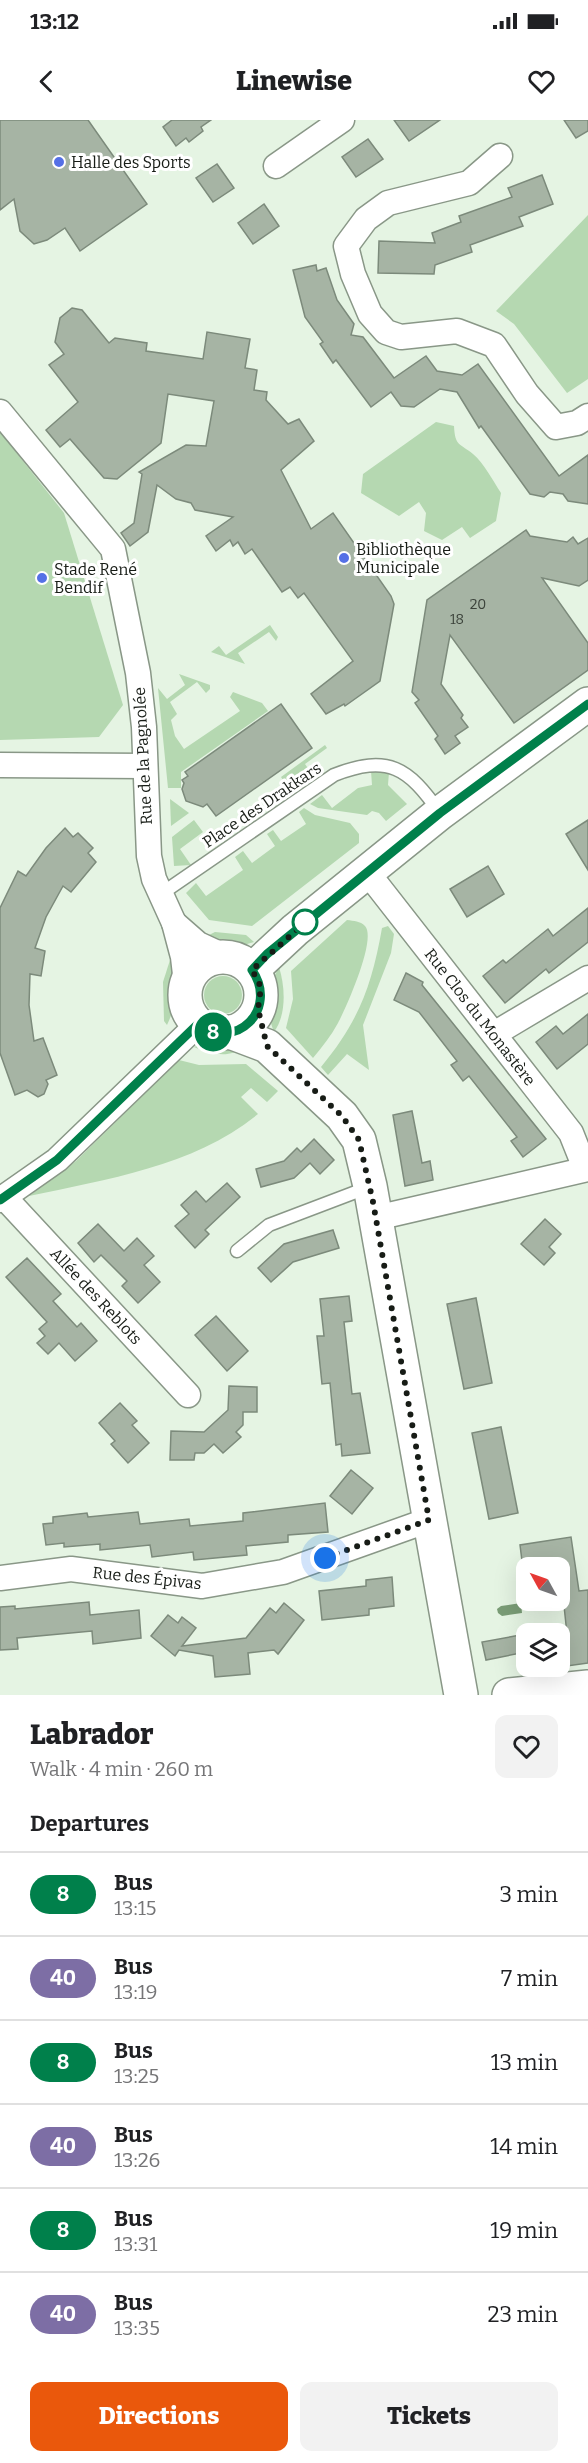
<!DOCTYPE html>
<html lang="en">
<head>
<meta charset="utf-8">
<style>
  :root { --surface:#fff; --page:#f2f2f2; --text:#202124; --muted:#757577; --line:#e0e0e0; --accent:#ea580c }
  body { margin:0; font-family:Bitter,serif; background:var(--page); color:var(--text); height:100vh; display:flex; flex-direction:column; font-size:22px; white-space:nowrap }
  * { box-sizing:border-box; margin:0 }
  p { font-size:20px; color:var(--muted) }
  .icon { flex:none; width:33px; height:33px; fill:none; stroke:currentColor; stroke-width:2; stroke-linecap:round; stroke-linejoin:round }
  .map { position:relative; height:1575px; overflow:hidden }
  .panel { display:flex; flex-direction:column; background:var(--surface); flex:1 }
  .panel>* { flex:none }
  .badge { padding:0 12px; border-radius:20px; font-size:21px; line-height:39px }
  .needle { width:39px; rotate:310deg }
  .tools { position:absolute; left:516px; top:1437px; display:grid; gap:12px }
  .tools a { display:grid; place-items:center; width:54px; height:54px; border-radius:12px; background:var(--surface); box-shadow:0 6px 24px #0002; font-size:30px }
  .you { position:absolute; width:30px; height:30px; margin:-15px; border:4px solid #fff; border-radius:50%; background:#1a73e8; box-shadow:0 0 0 9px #1a73e833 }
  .map>.badge { position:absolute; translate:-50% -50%; box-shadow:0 0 0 3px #fff }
  h2 { padding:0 30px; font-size:22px; line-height:54px }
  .round { display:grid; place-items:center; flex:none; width:63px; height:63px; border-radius:12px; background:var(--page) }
  .headline { display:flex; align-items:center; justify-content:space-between; height:102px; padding:0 30px }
  h1 { font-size:28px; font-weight:800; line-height:45px }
  .cta { display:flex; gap:12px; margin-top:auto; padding:12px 30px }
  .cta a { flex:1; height:69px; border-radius:12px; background:var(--accent); color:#fff; font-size:24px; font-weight:800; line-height:69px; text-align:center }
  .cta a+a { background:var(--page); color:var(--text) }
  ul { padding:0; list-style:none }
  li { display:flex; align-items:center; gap:18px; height:84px; padding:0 30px; border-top:2px solid var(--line) }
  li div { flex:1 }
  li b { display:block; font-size:22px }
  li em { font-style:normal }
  li .badge { min-width:66px; font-weight:700; text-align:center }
  .status { display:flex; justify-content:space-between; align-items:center; height:42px; padding:0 30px; background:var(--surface); direction:ltr }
  .status svg { height:16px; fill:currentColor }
  header { display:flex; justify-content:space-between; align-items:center; height:78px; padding:0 30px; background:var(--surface); font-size:27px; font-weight:800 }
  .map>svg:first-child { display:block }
</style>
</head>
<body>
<div class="status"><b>13:12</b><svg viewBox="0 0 49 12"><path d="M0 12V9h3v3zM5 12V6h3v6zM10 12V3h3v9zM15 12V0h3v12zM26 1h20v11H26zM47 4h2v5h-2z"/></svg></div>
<header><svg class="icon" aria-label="back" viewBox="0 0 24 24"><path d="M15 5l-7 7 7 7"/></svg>Linewise<svg class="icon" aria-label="heart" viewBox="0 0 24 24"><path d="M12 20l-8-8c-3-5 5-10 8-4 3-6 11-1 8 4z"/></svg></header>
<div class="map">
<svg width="588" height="1575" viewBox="0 0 588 1575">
  <rect width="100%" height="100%" fill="#e5f4e3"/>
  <g fill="#b5d8b1">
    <polygon points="588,95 588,259 567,273 514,204 496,191"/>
    <path d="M 436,302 L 454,306 C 455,327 460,323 473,334 C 484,343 493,361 501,373 L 496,401 L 470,418 L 462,407 L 442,420 L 424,411 L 426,393 L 419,382 L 399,396 L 361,373 L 363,354 Z"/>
    <polygon points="0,312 64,393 123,585 99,617 0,620"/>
    <polygon points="270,505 278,517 276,521 269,512 238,533 245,544 211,532 219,526 226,535"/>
    <polygon points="179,554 210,565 210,569 206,573 197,562 170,582 177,594 171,600 175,616 184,629 240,591 230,577 233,572 262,583 268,591 181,652 181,668 168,668 158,568 167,579 185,565"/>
    <polygon points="325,625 327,628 305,644 316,660 292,674 281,657"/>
    <polygon points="371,651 389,652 388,665 407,684 386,701 379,693 372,691 367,695 318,688 310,684 322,675 332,688 358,668 372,665"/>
    <polygon points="170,679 189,693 171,706"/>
    <polygon points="304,688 315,695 350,703 359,714 359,723 252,806 209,800 186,773 196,763 206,776 243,750 235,737 243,731 252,743 275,726 267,714 273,710 281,721 306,704 299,692"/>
    <polygon points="194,700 203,712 180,729 191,745 174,746 172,717"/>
    <path d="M 347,800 C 354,801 360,801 365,806 C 377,819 346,888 338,903 C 331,916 322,927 313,938 L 286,908 L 293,879 L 291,851 Z"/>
    <path d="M 388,806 L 394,814 L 391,833 L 363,905 L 369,950 L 347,934 L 328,955 L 321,947 C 359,901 372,865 382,808 Z"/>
    <polygon points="215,812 246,815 254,822 230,829 205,817"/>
    <path d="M 176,837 C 181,860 177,884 167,905 L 164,901 L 163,862 L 170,840 Z"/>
    <path d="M 279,847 C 285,866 287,894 274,912 C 265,890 268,867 279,847 Z"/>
    <circle cx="223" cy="875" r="19"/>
    <path d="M 209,921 L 221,921 L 244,927 C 229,939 211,934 194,927 Z"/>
    <path d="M 179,940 L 199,945 L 246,944 L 278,971 L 267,982 L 251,968 L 241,977 L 258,994 C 195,1046 107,1059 29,1076 L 76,1041 Z"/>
  </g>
  <polygon fill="#7a9c76" points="521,1483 522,1493 502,1496 498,1493 497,1489 501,1486"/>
  <g fill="#a6b4a4" stroke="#7c8a7b" stroke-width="1.5">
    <polygon points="0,0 88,0 147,84 80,131 65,108 47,120 34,124 20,111 14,79 0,90"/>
    <polygon points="172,0 211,0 201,7 203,11 189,22 186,18 176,26 163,7"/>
    <polygon points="394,0 440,0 409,21"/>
    <polygon points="564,0 588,0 588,11 576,18"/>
    <polygon points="368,19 383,39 356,57 342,37"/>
    <polygon points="217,44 234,68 213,82 196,58"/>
    <polygon points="542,55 553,84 519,97 523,106 470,125 472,132 435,145 434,154 378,153 379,121 435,123 432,113 461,102 459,96 512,77 508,68"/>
    <polygon points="264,84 279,106 253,124 238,103"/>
    <polygon points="316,145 317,151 326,148 337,180 354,204 351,215 363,217 394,258 426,236 437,251 462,255 478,244 559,356 588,335 588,384 568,381 563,374 550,372 544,377 530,374 481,306 479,308 457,272 440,269 414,287 401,286 391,272 371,287 336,240 333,243 320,224 323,222 305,197 293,150"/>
    <polygon points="72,188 82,190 109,223 115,218 147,223 146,231 203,239 207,212 250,219 245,248 257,250 254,270 267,272 266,280 288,304 299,299 314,321 281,350 311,409 333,393 391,476 394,484 380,561 345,586 344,584 326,594 311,574 353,541 304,473 298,478 290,467 282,472 252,429 245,434 238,422 233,426 230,420 216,431 206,416 233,397 195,390 191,383 176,379 157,365 148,412 130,426 121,413 134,403 142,354 139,352 186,325 206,326 214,281 168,274 161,323 117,359 104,358 70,319 60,327 46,310 78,282 49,245 64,234 55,222 60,198"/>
    <polygon points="526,410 530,416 567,422 573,417 578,424 588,418 588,460 579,466 542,458 588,523 588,550 514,603 450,515 441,564 463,595 461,598 468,607 455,616 460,623 445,634 435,619 438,616 415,583 419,580 412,572 427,480"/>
    <polygon points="281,584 312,628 216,696 207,684 203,687 186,681 182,669 184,663 182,660 188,656 185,652"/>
    <polygon points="588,700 588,750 566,714"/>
    <polygon points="65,708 73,717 78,713 93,728 88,733 96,742 71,772 63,766 46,797 35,828 45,831 41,856 30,854 29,885 34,921 43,918 57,955 46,960 48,964 44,974 38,977 27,970 15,975 0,933 0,788 18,751 26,756 46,728"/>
    <polygon points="488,746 504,774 467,797 450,769"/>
    <polygon points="588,788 588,822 549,853 546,849 505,883 483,856 503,840 506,843 548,809 553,816"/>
    <polygon points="406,853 423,862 422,865 546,1019 523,1037 511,1021 517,1017 469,956 463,961 451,945 457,941 419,892 394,880"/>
    <polygon points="588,894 588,924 557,949 536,922 556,906 563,914"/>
    <polygon points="412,991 422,1043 430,1041 433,1060 405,1066 393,995"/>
    <polygon points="314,1019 334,1040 320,1054 310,1043 294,1058 261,1067 256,1049 284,1041 297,1028 301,1032"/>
    <polygon points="227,1063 240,1077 205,1110 209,1114 195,1128 175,1106 189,1094 181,1085 196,1071 206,1082"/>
    <polygon points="545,1099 561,1114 549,1127 555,1133 544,1145 521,1124"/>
    <polygon points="98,1104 124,1131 137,1118 154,1136 144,1145 160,1162 138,1183 122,1166 127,1161 101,1135 94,1142 78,1123"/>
    <polygon points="333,1110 339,1128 293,1142 271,1162 258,1148 284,1124"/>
    <polygon points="27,1138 61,1174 53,1181 77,1207 81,1203 97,1221 75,1241 59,1223 48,1234 37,1223 45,1216 39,1209 47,1202 6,1157"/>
    <polygon points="349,1176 352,1201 344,1202 352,1274 360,1273 370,1333 342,1336 341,1324 336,1325 330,1263 322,1264 317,1216 324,1216 320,1179"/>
    <polygon points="476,1178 492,1263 464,1269 447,1184"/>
    <polygon points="216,1196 248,1231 227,1251 195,1215"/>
    <polygon points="229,1266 257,1267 257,1292 243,1292 243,1305 236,1312 241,1317 223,1333 214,1324 204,1333 195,1333 194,1340 170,1340 171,1311 204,1312 228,1290"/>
    <polygon points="120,1283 137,1301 132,1305 149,1323 128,1343 111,1324 115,1321 99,1303"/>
    <polygon points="501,1307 518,1393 489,1399 472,1313"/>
    <polygon points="351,1350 373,1368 352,1394 330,1376"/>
    <polygon points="325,1383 328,1412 288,1415 288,1422 246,1426 247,1435 194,1440 193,1432 152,1437 150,1425 100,1430 100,1424 64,1427 64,1423 46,1425 43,1404 53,1403 53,1397 87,1393 88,1397 138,1392 140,1404 189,1399 190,1406 243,1401 243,1393"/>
    <polygon points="571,1417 579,1471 588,1470 588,1543 560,1547 560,1515 567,1514 560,1448 523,1449 520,1425"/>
    <polygon points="392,1457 394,1486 369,1489 369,1495 322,1500 319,1471 366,1466 366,1460"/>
    <polygon points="89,1482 90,1495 139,1490 141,1518 93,1524 92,1511 17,1518 18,1529 0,1530 0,1487 15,1486 15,1489"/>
    <polygon points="284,1483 304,1500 278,1534 274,1530 248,1533 250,1554 215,1557 213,1536 179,1530 175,1536 151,1516 168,1495 178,1503 182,1497 196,1508 182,1526 246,1518 270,1488 276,1493"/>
    <polygon points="526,1514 526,1532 486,1540 482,1522"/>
  </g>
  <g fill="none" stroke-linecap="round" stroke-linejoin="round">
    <defs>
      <g id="lane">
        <path d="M 161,774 L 334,655 C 388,634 408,647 440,693"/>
        <polyline points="237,1131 269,1105 369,1067"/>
      </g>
      <g id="street">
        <polyline points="500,36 469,63 388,83 366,99 346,126 353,154 370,194 386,212 401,217 457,211 494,225 527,274 556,307 577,303 588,296"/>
        <polyline points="276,46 342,0"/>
        <polyline points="0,292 113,429 138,553 144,607 149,736 154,759 174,803 183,837 186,863"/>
        <polyline points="0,645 145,646"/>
        <polyline points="367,752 571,1013 581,1038 588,1046"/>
        <polyline points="174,803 198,824 226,837"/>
        <polyline points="494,914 588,858"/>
        <polyline points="5,1078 188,1275"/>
        <polyline points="0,1080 57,1040 198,904"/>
        <polyline points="376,1098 588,1049"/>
        <polyline points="0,1458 71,1449 202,1466 283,1452 429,1400"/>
      </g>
      <g id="secondary">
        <circle cx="223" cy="875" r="38"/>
        <polyline points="252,850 295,810 440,693 588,584"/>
        <polyline points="230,912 267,926 342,996 359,1020 370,1066 461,1575"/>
        <polyline points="509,1575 588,1567"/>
      </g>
    </defs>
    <use href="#lane" stroke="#899787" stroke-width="15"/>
    <use href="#street" stroke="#899787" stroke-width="27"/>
    <use href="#secondary" stroke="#899787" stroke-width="36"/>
    <use href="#lane" stroke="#fff" stroke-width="12"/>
    <use href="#street" stroke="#fff" stroke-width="24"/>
    <use href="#secondary" stroke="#fff" stroke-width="33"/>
  </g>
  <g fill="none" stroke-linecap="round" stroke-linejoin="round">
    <defs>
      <path id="line" d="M 0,1080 L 57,1040 L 198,904 C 236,932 279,889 252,850 L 267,834 L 440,693 L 588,584"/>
    </defs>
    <use href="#line" stroke="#fff" stroke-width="14"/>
    <use href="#line" stroke="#00804b" stroke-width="9"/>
    <polyline stroke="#171c16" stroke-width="6" stroke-dasharray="0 10.8" points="305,802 309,799 252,850 261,867 258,889 267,926 342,996 359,1020 373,1082 429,1400 325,1438"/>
  </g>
  <g fill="#5570e6" stroke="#fff" stroke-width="2">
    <circle cx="59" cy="42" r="6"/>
    <circle cx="344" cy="438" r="6"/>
    <circle cx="42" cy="458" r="6"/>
  </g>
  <circle fill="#fff" stroke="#00804b" stroke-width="3" cx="305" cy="802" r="12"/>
  <g text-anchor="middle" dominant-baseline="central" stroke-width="6" stroke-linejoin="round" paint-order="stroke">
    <g font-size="14" fill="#3b423a">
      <text x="478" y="484">20</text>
      <text x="457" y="499">18</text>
    </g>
    <g font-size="16" fill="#171c16" stroke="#fff" text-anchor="start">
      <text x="71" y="42">Halle des Sports</text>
      <text x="356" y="429">Bibliothèque<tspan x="356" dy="18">Municipale</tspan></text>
      <text x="54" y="449">Stade René<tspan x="54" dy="18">Bendif</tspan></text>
    </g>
    <g font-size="16" fill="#171c16" stroke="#fff">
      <text transform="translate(143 636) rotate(-93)">Rue de la Pagnolée</text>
      <text transform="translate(262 685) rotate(-34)">Place des Drakkars</text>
      <text transform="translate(480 897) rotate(52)">Rue Clos du Monastère</text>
      <text transform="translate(96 1176) rotate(47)">Allée des Reblots</text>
      <text transform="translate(147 1458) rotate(6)">Rue des Épivas</text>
    </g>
  </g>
</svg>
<div class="tools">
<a><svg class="needle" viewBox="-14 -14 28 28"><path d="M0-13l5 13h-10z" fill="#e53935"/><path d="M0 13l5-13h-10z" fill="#757577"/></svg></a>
<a><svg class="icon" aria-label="layers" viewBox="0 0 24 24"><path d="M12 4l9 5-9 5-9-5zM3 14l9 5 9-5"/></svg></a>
</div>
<div class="you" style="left:325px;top:1438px"></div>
<b class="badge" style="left:213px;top:912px;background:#00804b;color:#fff">8</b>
</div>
<section class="panel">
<div class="headline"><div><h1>Labrador</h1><p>Walk · 4 min · 260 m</p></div><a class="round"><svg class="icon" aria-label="heart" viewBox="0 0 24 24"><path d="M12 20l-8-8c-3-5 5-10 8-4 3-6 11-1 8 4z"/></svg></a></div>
<h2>Departures</h2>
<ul>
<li><span class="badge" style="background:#00804b;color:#fff">8</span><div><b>Bus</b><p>13:15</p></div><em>3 min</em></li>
<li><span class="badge" style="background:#7d6ea5;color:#fff">40</span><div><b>Bus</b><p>13:19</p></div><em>7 min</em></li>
<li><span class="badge" style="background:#00804b;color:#fff">8</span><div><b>Bus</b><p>13:25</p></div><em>13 min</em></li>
<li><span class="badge" style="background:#7d6ea5;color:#fff">40</span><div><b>Bus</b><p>13:26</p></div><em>14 min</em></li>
<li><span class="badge" style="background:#00804b;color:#fff">8</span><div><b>Bus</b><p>13:31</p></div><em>19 min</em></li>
<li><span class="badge" style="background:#7d6ea5;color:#fff">40</span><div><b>Bus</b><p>13:35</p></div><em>23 min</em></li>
</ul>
<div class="cta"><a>Directions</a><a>Tickets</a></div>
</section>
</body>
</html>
